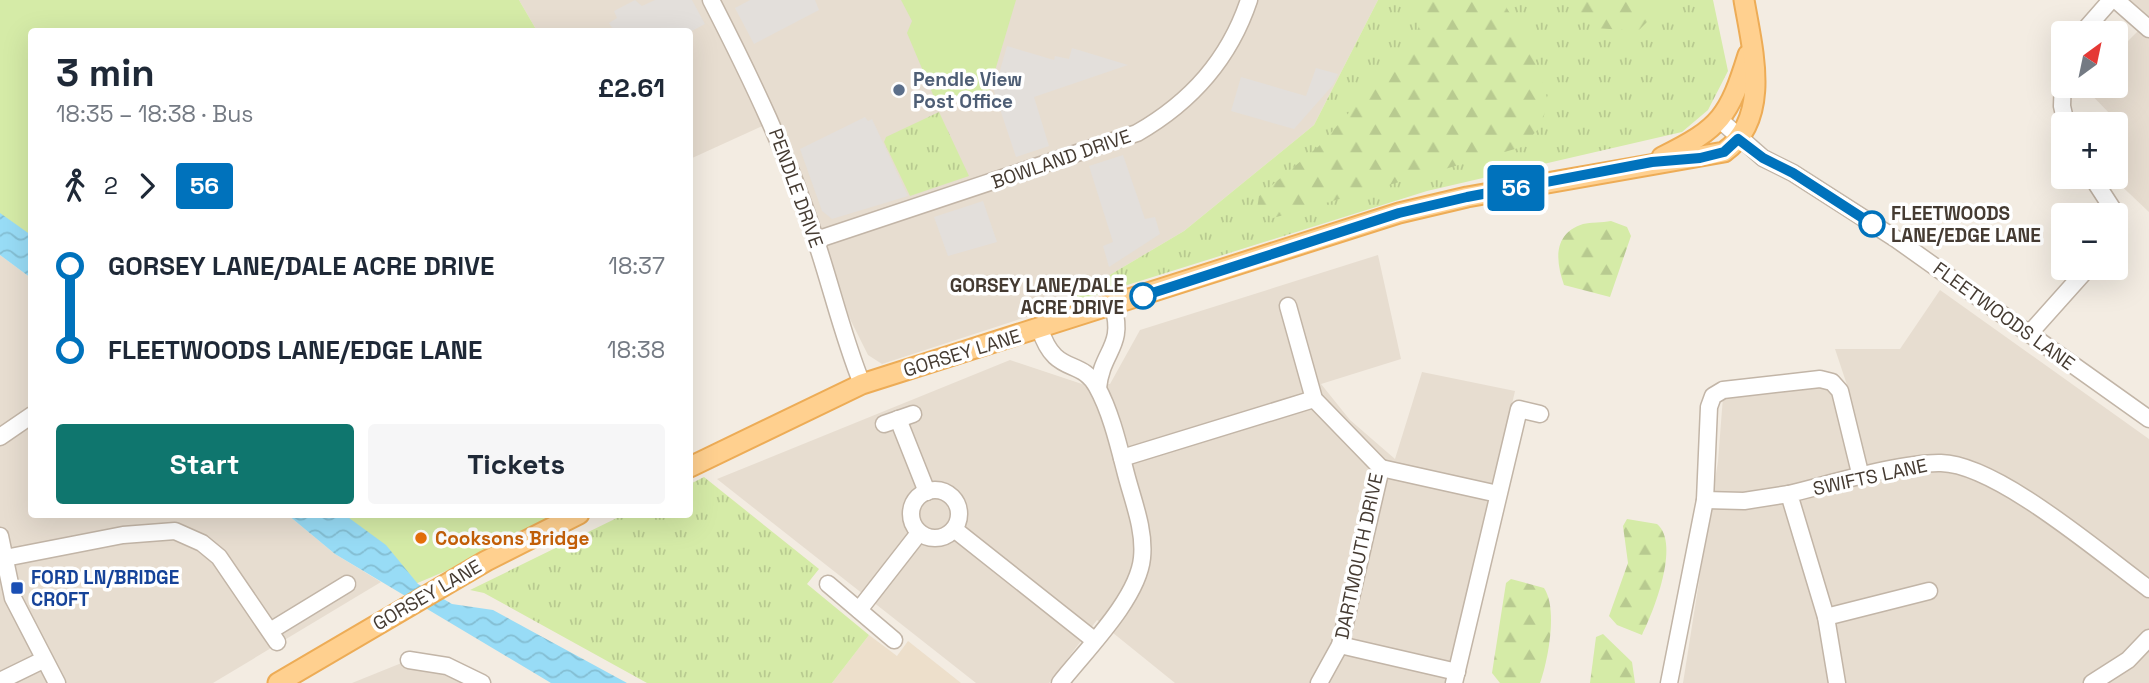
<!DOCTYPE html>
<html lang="en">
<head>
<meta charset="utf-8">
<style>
  :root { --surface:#fff; --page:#f6f6f7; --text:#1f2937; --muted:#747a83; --accent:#0f766e }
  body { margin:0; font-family:"Space Grotesk",sans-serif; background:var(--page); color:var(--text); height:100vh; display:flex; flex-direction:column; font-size:26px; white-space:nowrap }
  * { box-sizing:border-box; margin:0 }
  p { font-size:23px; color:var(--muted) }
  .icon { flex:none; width:38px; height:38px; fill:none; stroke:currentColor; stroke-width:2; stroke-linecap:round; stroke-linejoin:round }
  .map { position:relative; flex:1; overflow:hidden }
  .panel { position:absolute; left:28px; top:28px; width:665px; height:490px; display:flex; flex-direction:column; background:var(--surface); border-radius:7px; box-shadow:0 7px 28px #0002 }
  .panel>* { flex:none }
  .badge { padding:0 14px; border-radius:5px; font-size:24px; line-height:46px }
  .needle { width:46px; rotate:33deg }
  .fabs { position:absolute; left:2051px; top:21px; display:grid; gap:14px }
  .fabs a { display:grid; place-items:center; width:77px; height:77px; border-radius:7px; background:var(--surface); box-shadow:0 7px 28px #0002; font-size:35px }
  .map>.badge { position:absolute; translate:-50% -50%; box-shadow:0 0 0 4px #fff }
  .legs { display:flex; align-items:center; gap:10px; height:77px; padding:0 28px; font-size:23px }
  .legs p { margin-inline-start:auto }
  .summary { display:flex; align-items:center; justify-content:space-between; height:119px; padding:0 28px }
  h1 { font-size:38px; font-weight:600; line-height:52px }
  .action { display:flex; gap:14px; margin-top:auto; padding:14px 28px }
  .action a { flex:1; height:80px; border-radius:7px; background:var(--accent); color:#fff; font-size:28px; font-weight:600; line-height:80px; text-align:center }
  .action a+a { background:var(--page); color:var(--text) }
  ul { padding:0 28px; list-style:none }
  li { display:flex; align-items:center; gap:24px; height:84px; font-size:26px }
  li i { display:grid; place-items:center; width:10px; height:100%; margin:0 9px; background:currentColor }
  li i::after { content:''; width:18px; height:18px; margin:-9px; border:5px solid; border-radius:50%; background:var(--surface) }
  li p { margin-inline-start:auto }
  li:first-child i { background:linear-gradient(#0000 50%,currentColor 0) }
  li:last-child i { background:linear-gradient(currentColor 50%,#0000 0) }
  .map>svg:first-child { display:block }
</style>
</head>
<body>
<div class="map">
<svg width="2149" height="683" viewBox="0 0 2149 683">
  <defs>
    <pattern id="grass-tufts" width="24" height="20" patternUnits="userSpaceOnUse" patternTransform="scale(1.75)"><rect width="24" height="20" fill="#d5eba7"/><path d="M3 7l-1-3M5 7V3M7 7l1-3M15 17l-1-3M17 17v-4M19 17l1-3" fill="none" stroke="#b8ca90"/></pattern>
    <pattern id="forest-firs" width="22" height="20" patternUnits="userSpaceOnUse" patternTransform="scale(1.75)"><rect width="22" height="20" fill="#d5eba7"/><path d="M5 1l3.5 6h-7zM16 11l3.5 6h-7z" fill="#b8ca90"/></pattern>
    <pattern id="water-waves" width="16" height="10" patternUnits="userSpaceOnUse" patternTransform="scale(1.75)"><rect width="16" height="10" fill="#98dcf6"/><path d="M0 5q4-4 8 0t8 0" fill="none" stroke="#84bed3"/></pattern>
  </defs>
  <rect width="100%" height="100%" fill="#f3ece2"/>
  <g fill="#e7ddd0">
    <polygon points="519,0 1378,0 1314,125 1184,231 1054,308 882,364 868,355 823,265 771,122 690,159 690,32 537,31"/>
    <polygon points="2127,0 2149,0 2149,212 2112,177 2116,177 2116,124 2110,124 2113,117 2083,86 2116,86 2116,53 2139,30"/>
    <polygon points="0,255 31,278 32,514 288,515 335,554 381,582 213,683 0,683"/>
    <polygon points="1378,255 1401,359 1321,384 1350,420 1395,459 1422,372 1515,391 1448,683 1175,683 1097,620 1049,683 976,683 717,479 1010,360 1085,385 1110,384 1140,330"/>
    <polygon points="1940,290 2149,439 2149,683 1683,683 1718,461 1723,397 1822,384 1848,388 1835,349 1900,349"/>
    <polygon points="409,660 482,683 352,683"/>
  </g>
  <polygon fill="#eddfcb" points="869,635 897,656 908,641 961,683 832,683"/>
  <g fill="url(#grass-tufts)">
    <polygon points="1378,0 1713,0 1728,71 1708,110 1682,132 1427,191 1054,308 1184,231 1314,125"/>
    <polygon points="939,112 969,176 910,196 884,142 886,137"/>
    <polygon points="704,477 819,569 807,584 869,635 832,683 647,683 484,593 470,590 623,515 690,514 690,484"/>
  </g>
  <g fill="url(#forest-firs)">
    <polygon points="1429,0 1502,0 1533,52 1548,101 1541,126 1522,147 1273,218 1257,209 1259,196 1319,146 1388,69 1414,39"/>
    <polygon points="1567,0 1657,0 1654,15 1638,31 1595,28"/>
    <path d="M 1611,221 L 1627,227 L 1631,236 L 1610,297 L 1564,285 C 1556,262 1552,234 1583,224 C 1591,222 1602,223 1611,221 Z"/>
    <path d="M 1627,519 L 1657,524 C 1681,544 1653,613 1642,635 L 1617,625 L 1609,616 L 1628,563 L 1623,526 Z"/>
    <path d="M 1511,579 L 1544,588 C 1558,609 1548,660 1540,683 L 1500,683 L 1492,673 L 1506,583 Z"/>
    <polygon points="1603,634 1632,662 1635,683 1590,683 1596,637"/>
  </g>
  <g fill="#d5eba7">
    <polygon points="0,0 519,0 537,31 32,32 31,255 0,233"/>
    <polygon points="901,0 1016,0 989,91 942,107 934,97 907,33 912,21"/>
    <polygon points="316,515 579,515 408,587"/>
  </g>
  <g fill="#e3dfdb">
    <polygon points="635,0 642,6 655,0 692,0 705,24 690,32 614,31 609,23 617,18 614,11"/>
    <polygon points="750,0 815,0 819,10 754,44 735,8"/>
    <polygon points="1007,46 1054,60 1055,56 1069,59 1072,48 1128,65 1034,97 1049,146 1016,157 994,91"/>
    <polygon points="1316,68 1338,74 1333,85 1294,129 1231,111 1241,77 1306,96"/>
    <polygon points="865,117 868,121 872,119 908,196 832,219 822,211 800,149"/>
    <polygon points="1123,155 1145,219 1155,217 1160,234 1109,267 1103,246 1113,242 1089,166"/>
    <polygon points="983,201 997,242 948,256 934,217"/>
  </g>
  <g fill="url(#water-waves)">
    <polygon points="0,213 31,235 31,278 0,255"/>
    <polygon points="288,515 345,515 386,545 418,584 452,604 493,610 627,683 551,683 335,554"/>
  </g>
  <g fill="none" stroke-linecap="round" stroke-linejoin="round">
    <defs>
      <g id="minor">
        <path d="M 711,0 C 751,78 789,157 816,241 C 832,289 843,337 862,384"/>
        <polyline points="2116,0 2149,29"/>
        <polyline points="2082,33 2111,0"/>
        <polyline points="2063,78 2062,106 2066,124"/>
        <polyline points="1720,120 1763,158 1793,173 1896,239 2149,419"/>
        <polyline points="2092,177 2114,211 2114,215"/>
        <path d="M 816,240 L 1137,133 C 1191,102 1229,60 1249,0"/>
        <polyline points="1288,306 1314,399 1381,468"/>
        <path d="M 1040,329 C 1055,377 1081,357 1097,387 C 1111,412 1119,447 1126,474 C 1133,501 1145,530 1142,558 C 1138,599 1085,651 1060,683"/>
        <polyline points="2029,334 2088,268"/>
        <path d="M 1098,388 C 1102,350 1125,347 1113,306"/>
        <polyline points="898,419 927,492"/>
        <polyline points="884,424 913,414"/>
        <polyline points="0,437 32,415"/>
        <polyline points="1122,458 1314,399"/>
        <polyline points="1381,468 1498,494"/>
        <circle cx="935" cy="514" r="24"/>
        <polyline points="1705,500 1744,501 1789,494"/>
        <polyline points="954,529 1094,640"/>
        <polyline points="0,536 13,598 57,683"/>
        <polyline points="5,558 123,535 175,531 202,543 219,557 277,642"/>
        <polyline points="828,584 894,640"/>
        <polyline points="859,610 919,533"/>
        <polyline points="1826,617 1929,591"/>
        <polyline points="270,631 347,584"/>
        <polyline points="1340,645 1457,672"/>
        <polyline points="409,660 447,666 482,683"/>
        <polyline points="0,681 43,660"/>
        <polyline points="1319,683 1340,645 1381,468"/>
        <polyline points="1454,683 1519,409 1540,414"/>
        <polyline points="1669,683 1705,500 1709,407 1713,396 1723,390 1820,379 1832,382 1840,391 1861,477"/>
        <path d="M 1837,683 L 1826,617 L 1789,494 C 1830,484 1902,462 1941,463 C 1997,464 2101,554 2149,589"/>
        <polyline points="2092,683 2128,660 2149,638"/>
      </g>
      <g id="major">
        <path d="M 1662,157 C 1721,128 1729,116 1748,55"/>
        <path d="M 690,467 L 862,384 L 1399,213 L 1467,197 L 1724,152 C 1772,118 1752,48 1744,0"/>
        <polyline points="278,683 486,561 579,514"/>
      </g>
    </defs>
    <use href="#minor" stroke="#c2b5a7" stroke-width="19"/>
    <use href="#major" stroke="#edac56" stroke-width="23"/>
    <use href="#minor" stroke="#fff" stroke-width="16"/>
    <use href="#major" stroke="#ffd08f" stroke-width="19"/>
  </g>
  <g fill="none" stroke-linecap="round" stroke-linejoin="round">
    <defs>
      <polyline id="line-1" points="1143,296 1399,213 1467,197 1652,162 1700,158 1724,152 1738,139 1763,158 1793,173 1872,224"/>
    </defs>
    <use href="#line-1" stroke="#fff" stroke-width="16"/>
    <use href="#line-1" stroke="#0072bc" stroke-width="10"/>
  </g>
  <circle fill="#5c6f8a" stroke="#fff" stroke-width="2.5" cx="899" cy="90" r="7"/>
  <g fill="#fff" stroke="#0072bc" stroke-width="3.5">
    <circle cx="1872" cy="224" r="12"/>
    <circle cx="1143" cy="296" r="12"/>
  </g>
  <circle fill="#e8710a" stroke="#fff" stroke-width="2.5" cx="421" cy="538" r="7"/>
  <rect fill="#1a4fb4" stroke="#fff" stroke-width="2.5" x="10" y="581" width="14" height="14" rx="3.5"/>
  <g text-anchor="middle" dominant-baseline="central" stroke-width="7" stroke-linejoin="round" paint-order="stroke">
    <g font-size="19" font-weight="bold" fill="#4e5e75" stroke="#fff" text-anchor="start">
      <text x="913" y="79">Pendle View<tspan x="913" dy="22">Post Office</tspan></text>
    </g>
    <g font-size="19" fill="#453b32" stroke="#fff">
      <text transform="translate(1061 159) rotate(-19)">BOWLAND DRIVE</text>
      <text transform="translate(796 188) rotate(70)">PENDLE DRIVE</text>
      <text transform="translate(2004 316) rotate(36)">FLEETWOODS LANE</text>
      <text transform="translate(962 353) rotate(-17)">GORSEY LANE</text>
      <text transform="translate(1870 477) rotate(-12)">SWIFTS LANE</text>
      <text transform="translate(1359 556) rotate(-78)">DARTMOUTH DRIVE</text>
      <text transform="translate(427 595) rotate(-30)">GORSEY LANE</text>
    </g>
    <g font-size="19" font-weight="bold" fill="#453b32" stroke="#fff" text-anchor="start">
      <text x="1891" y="213">FLEETWOODS<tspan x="1891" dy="22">LANE/EDGE LANE</tspan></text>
      <text x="1124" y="285" text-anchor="end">GORSEY LANE/DALE<tspan x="1124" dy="22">ACRE DRIVE</tspan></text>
    </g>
    <g font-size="19" font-weight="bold" fill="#c56008" stroke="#fff" text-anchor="start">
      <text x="435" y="538">Cooksons Bridge</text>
    </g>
    <g font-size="19" font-weight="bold" fill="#164399" stroke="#fff" text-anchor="start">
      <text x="31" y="577">FORD LN/BRIDGE<tspan x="31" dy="22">CROFT</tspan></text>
    </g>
  </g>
</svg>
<div class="fabs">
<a><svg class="needle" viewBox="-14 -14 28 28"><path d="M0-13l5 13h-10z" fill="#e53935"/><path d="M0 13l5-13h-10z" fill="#747a83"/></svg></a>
<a>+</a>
<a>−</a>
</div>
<b class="badge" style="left:1516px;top:188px;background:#0072bc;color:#fff">56</b>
<section class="panel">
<div class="summary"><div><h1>3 min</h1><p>18:35 – 18:38 · Bus</p></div><b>£2.61</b></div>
<div class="legs"><svg class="icon" aria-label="walk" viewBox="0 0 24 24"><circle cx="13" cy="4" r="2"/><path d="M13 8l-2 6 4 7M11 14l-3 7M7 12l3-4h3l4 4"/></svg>2<svg class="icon" aria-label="forward" viewBox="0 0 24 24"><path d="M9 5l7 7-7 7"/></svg><b class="badge" style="background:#0072bc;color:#fff">56</b></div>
<ul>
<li><i style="color:#0072bc"></i><b>GORSEY LANE/DALE ACRE DRIVE</b><p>18:37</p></li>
<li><i style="color:#0072bc"></i><b>FLEETWOODS LANE/EDGE LANE</b><p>18:38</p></li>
</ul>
<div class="action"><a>Start</a><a>Tickets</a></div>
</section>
</div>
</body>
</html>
